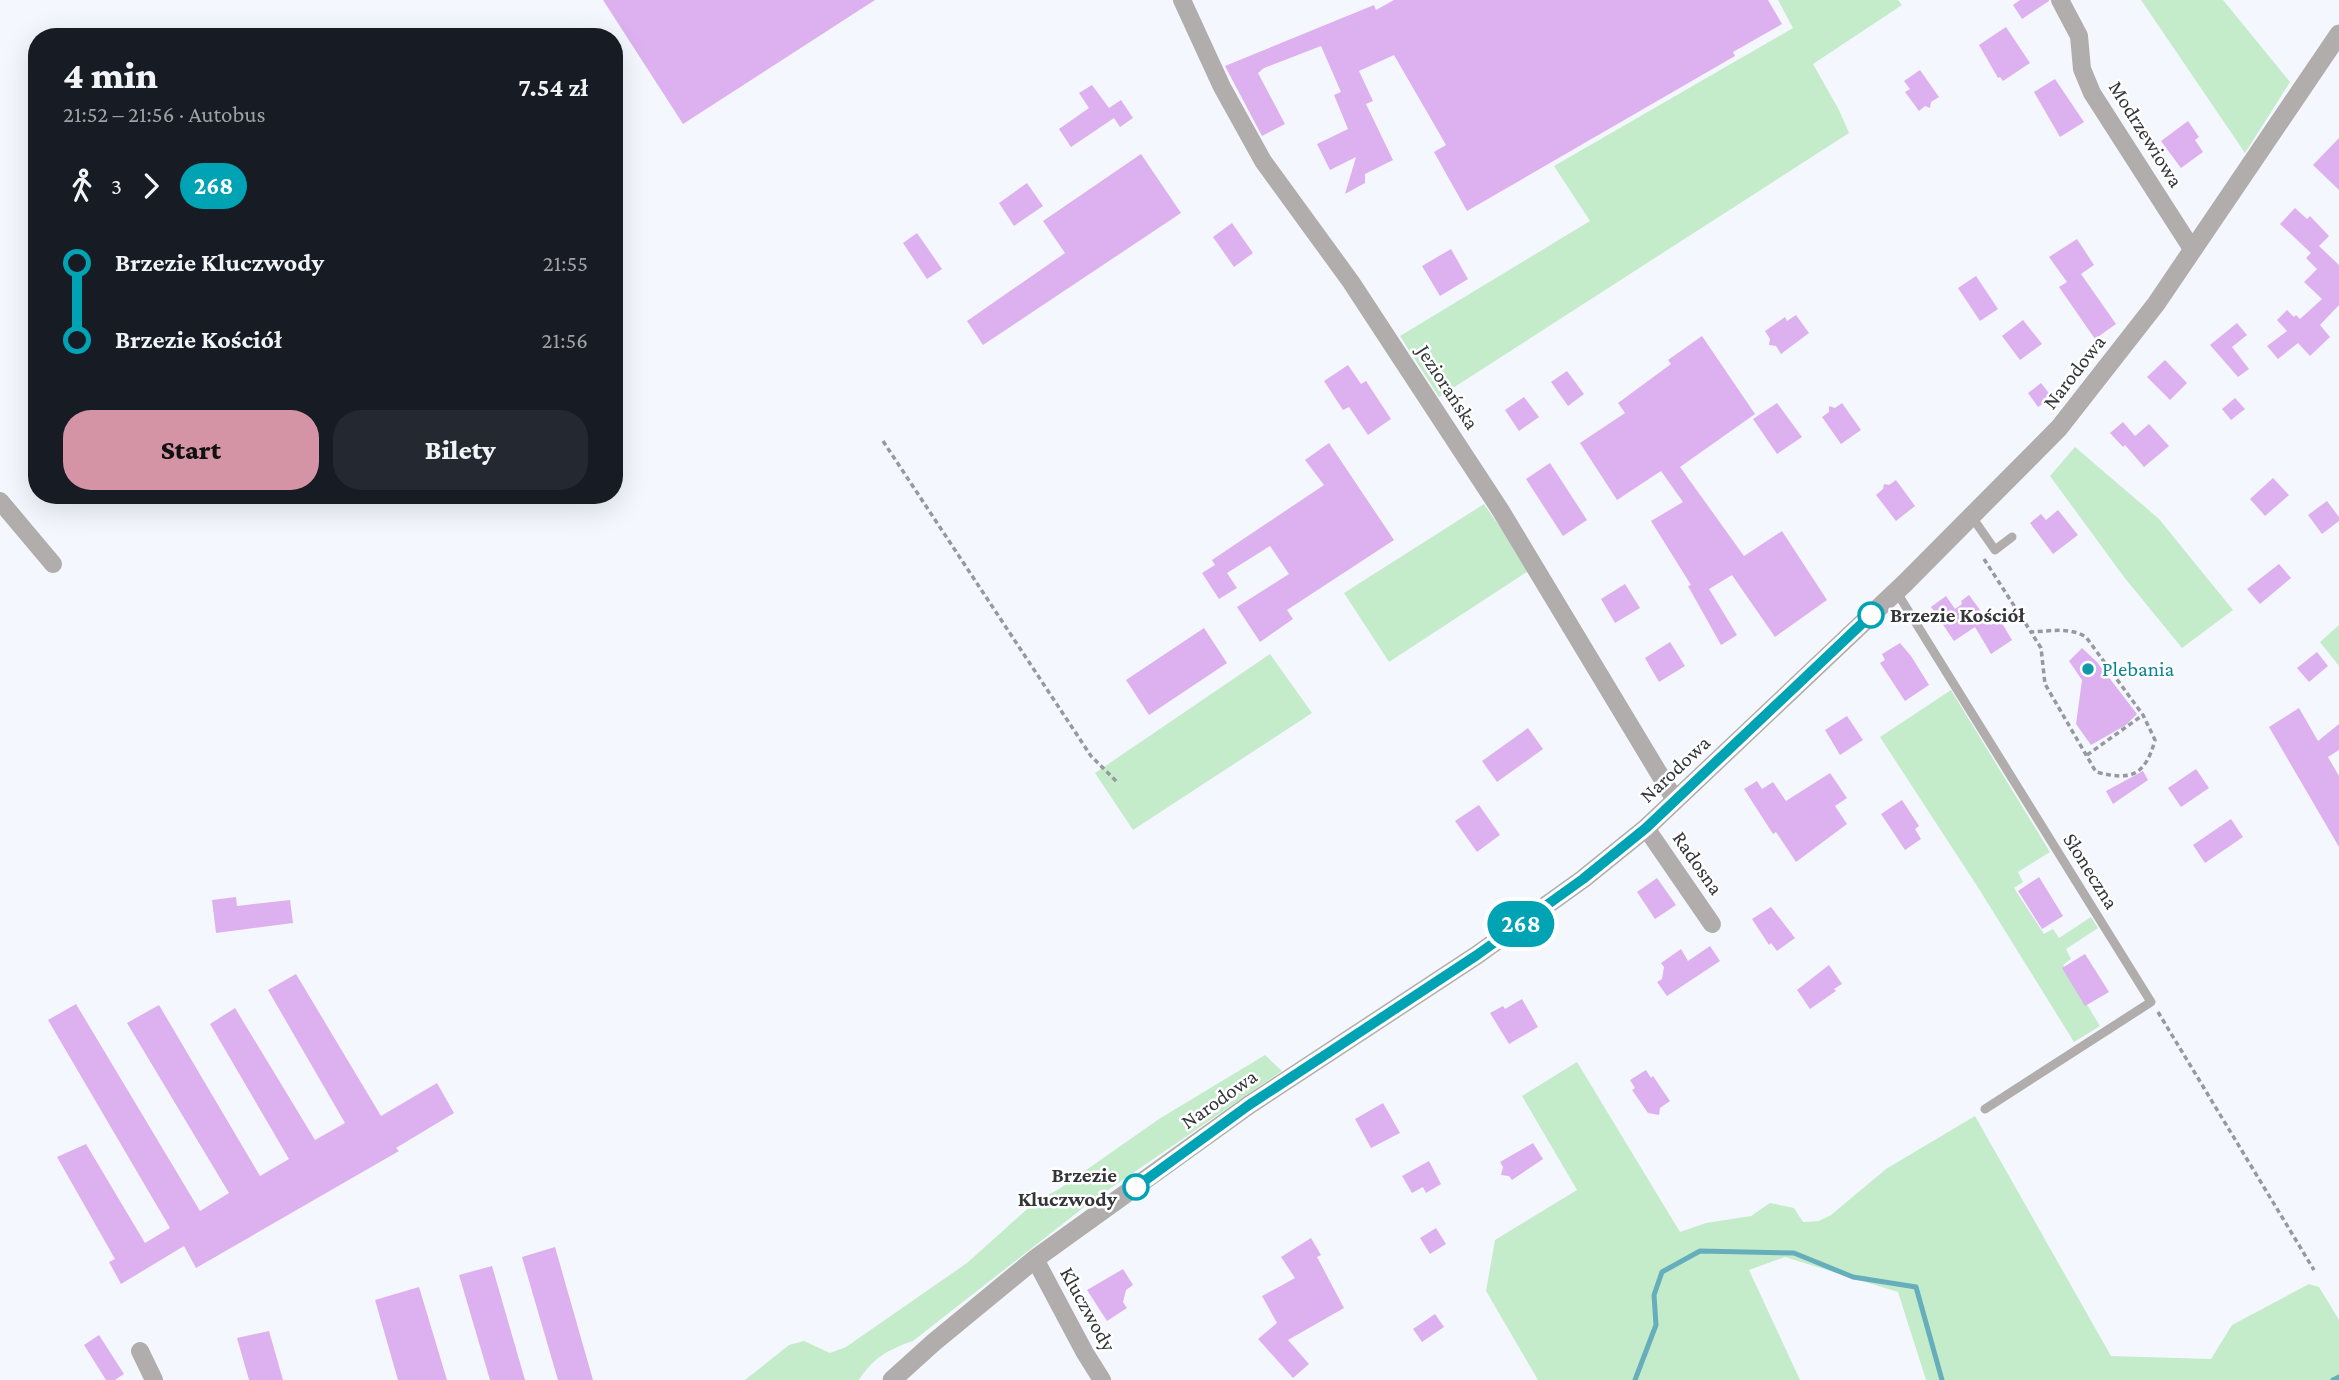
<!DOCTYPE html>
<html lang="pl">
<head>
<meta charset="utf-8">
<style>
  :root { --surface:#171b24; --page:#242831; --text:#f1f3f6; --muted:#9ea1a6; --accent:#d594a6 }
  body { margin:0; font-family:"Crimson Pro",serif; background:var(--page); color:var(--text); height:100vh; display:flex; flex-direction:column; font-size:26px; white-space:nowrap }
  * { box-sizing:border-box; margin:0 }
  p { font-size:23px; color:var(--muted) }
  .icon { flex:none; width:38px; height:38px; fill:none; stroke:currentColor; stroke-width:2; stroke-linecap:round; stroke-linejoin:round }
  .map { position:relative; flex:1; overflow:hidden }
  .panel { position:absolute; left:28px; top:28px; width:595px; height:476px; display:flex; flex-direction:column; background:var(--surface); border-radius:28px; box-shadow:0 7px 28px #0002 }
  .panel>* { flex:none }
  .badge { padding:0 14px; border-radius:23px; font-size:24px; line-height:46px }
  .map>.badge { position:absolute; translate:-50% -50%; box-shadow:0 0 0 4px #fff }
  .legs { display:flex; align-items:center; gap:10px; height:77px; padding:0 35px; font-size:23px }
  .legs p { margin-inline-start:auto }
  .summary { display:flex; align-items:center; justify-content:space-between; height:119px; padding:0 35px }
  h1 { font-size:38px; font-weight:800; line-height:52px }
  .cta { display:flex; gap:14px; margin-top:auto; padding:14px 35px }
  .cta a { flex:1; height:80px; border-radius:28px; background:var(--accent); color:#111; font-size:28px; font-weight:800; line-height:80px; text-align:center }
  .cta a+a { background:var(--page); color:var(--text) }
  ul { padding:0 35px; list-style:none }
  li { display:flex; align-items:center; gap:24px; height:77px; font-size:26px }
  li i { display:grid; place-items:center; width:10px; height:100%; margin:0 9px; background:currentColor }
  li i::after { content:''; width:18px; height:18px; margin:-9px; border:5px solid; border-radius:50%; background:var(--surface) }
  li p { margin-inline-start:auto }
  li:first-child i { background:linear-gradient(#0000 50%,currentColor 0) }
  li:last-child i { background:linear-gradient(currentColor 50%,#0000 0) }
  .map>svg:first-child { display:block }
</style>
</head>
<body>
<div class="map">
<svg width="2339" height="1380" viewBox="0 0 2339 1380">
  <rect width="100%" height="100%" fill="#f5f7fe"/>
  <g fill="#c4eccb">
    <polygon points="1778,0 1898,0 1902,5 1813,64 1839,110 1849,133 1439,397 1400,336 1590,221 1554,166 1793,28"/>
    <polygon points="2141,0 2223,0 2290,82 2245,153"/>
    <polygon points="2075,447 2159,519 2233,610 2182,648 2124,577 2050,476"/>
    <polygon points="1484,504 1530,570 1389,662 1344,593"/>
    <polygon points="2339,625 2339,666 2320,642"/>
    <polygon points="1270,654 1312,713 1133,830 1095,773"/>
    <polygon points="1951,690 2050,852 2018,872 2023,882 2014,888 2044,934 2053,929 2059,938 2091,917 2098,928 2066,949 2071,959 2063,965 2100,1026 2074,1042 1979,889 1880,737"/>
    <path d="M 1265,1055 L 1282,1071 L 1092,1201 L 913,1341 C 889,1349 873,1358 859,1380 L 745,1380 L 789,1345 L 804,1341 L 830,1353 L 846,1347 L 967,1263 L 1035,1202 L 1059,1189 L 1159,1119 Z"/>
    <polygon points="1577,1062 1680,1232 1706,1223 1751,1216 1770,1203 1794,1208 1803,1222 1819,1221 1831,1215 1886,1169 1975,1116 2111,1356 2211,1359 2232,1325 2309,1284 2319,1287 2339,1320 2339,1380 1926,1380 1898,1292 1785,1257 1749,1270 1800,1380 1538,1380 1486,1291 1495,1240 1577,1190 1522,1096"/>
  </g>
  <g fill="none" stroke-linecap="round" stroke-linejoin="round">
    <g stroke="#67aebc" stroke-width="5">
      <polyline points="1635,1380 1656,1325 1654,1295 1662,1272 1700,1251 1794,1253 1853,1277 1916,1287 1942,1380"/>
      <polyline points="2333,1380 2339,1377"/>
    </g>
  </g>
  <g fill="#ddb1ef">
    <polygon points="603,0 875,0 683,124"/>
    <polygon points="1394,0 1768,0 1782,24 1733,52 1735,56 1467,211 1434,152 1446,145 1394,55 1359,71 1373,101 1366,104 1393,160 1365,174 1365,183 1345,194 1356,157 1330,170 1317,144 1348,129 1334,95 1341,92 1321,46 1264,68 1258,73 1285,124 1262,136 1225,66 1374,5 1376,10"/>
    <polygon points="2020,0 2049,0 2049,1 2022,19 2013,5"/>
    <polygon points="2006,27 2030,63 2003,81 2000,77 1998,78 1979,45"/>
    <polygon points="1920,70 1939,97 1931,102 1930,108 1925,106 1919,111 1905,92 1910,89 1904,81"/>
    <polygon points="2055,79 2084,122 2060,137 2034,92"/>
    <polygon points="1092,85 1109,108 1121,100 1133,118 1120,127 1114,118 1071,147 1059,129 1089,108 1079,93"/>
    <polygon points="2188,121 2199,137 2195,140 2203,152 2181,168 2161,141"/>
    <polygon points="2339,138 2339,190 2313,165"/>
    <polygon points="1141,154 1181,213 983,345 967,321 1065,253 1043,221"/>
    <polygon points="1027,183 1043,206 1014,226 999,203"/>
    <polygon points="2295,208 2307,219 2310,216 2329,236 2319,246 2339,265 2339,305 2320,325 2330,337 2310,356 2298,343 2278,359 2267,346 2287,331 2277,320 2287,310 2294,317 2296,315 2300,319 2322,299 2304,282 2317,269 2306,258 2311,253 2280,224"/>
    <polygon points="1232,223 1253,253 1234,267 1213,237"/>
    <polygon points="917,233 942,269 927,279 903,243"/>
    <polygon points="2077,239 2094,265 2081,274 2116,324 2095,339 2059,287 2067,282 2049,257"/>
    <polygon points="1451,249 1468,279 1440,296 1422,266"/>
    <polygon points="1976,276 1998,309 1980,321 1958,288"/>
    <polygon points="1796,315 1809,333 1781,354 1776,346 1769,345 1770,339 1765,331 1785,317 1787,321"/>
    <polygon points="2023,320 2042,344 2020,360 2002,336"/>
    <polygon points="2237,323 2247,335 2232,347 2249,369 2238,377 2210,345"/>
    <polygon points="1702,336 1755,414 1680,467 1744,556 1782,531 1827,600 1775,637 1732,575 1709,589 1737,635 1721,645 1688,586 1691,585 1651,521 1683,502 1661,471 1617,500 1580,443 1625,413 1618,403 1671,364 1668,360"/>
    <polygon points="2165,360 2187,383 2170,400 2147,377"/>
    <polygon points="1348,365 1361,384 1366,381 1391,419 1368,435 1349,407 1343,410 1324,381"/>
    <polygon points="1567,371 1584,394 1568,406 1551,382"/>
    <polygon points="2041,383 2052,397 2038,407 2028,393"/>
    <polygon points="1524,397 1539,417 1519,431 1505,410"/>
    <polygon points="2235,398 2245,409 2231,420 2222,409"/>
    <polygon points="1777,403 1802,437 1777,454 1753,419"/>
    <polygon points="1842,403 1861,430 1841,444 1822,417 1829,412 1829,406 1835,408"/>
    <polygon points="2123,422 2135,436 2149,424 2169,446 2144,467 2125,445 2123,447 2110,433"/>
    <polygon points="1329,443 1394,540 1287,610 1293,619 1260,642 1237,607 1289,574 1270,546 1227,573 1237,588 1219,599 1202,573 1215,565 1212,560 1324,485 1305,460"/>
    <polygon points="1550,463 1587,520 1563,536 1526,479"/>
    <polygon points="2273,478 2289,495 2265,516 2250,499"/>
    <polygon points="1896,480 1915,506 1896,521 1876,495 1883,489 1884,484 1889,485"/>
    <polygon points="2327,501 2339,517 2339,521 2322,534 2308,515"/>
    <polygon points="2058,510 2078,535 2053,554 2030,523 2041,514 2046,520"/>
    <polygon points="2279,564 2291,578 2260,604 2247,589"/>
    <polygon points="1625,584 1640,608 1615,623 1601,599"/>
    <polygon points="1969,595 1991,625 2000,620 2012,640 1991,654 1975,627 1954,641 1931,607 1946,596 1955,609 1962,604 1961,601"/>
    <polygon points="1204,628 1227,663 1149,715 1126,680"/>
    <polygon points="1670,642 1685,666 1659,682 1645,658"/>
    <polygon points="1900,643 1911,656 1929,685 1905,701 1880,663 1885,660 1882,654"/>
    <polygon points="2082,648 2097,662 2137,714 2126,725 2091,745 2076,724 2082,680 2069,661"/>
    <polygon points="2317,652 2328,666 2309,682 2297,668"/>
    <polygon points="2299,708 2318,741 2339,724 2339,750 2328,757 2339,776 2339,847 2269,727"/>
    <polygon points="1847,716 1863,740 1840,755 1825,730"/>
    <polygon points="1528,728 1543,749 1497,782 1482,761"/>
    <polygon points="2196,769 2209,788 2181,807 2168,788"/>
    <polygon points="2143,771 2148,780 2113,804 2106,791"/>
    <polygon points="1830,773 1847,798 1835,806 1847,824 1796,862 1776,832 1773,834 1744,789 1757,781 1762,789 1773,782 1786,801"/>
    <polygon points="1902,800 1919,826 1915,829 1921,839 1905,850 1881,814"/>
    <polygon points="1479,805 1500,835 1477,852 1455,821"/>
    <polygon points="2231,819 2243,837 2205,863 2193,845"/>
    <polygon points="2039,877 2063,916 2042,929 2018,891"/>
    <polygon points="1657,878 1676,905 1655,919 1637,892"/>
    <polygon points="236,897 237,906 290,900 293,923 216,933 212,900"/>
    <polygon points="1771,907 1795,938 1777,951 1771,943 1769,945 1752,919"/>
    <polygon points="1710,946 1720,961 1667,996 1657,982 1662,979 1664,967 1661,963 1681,949 1688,961"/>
    <polygon points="2085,954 2109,992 2085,1006 2062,968"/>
    <polygon points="1829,965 1842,984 1834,989 1836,991 1810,1009 1797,990"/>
    <polygon points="296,974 381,1116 437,1083 454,1113 396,1148 399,1151 196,1268 184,1246 121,1284 109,1262 115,1259 57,1157 86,1144 145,1243 170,1228 48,1020 76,1004 200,1211 229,1193 127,1023 159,1005 260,1176 289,1159 210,1024 235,1008 315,1140 345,1123 268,990"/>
    <polygon points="1522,999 1538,1027 1509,1044 1490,1013 1503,1006 1505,1009"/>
    <polygon points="1646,1070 1651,1078 1653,1076 1670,1101 1660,1108 1659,1115 1648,1113 1632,1090 1635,1088 1630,1080"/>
    <polygon points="1383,1103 1400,1133 1371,1148 1355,1119"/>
    <polygon points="1533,1143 1543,1159 1512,1180 1509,1176 1501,1175 1503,1167 1500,1162"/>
    <polygon points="1429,1161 1441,1184 1426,1193 1423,1187 1412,1193 1402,1176"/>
    <polygon points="1436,1228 1446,1244 1430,1254 1420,1238"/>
    <polygon points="1311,1238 1321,1255 1317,1257 1344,1308 1288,1340 1309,1364 1293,1378 1258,1339 1277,1323 1262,1296 1295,1278 1281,1257"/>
    <polygon points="555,1247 593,1380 558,1380 522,1257"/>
    <polygon points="492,1266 525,1380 490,1380 459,1275"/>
    <polygon points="1123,1269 1133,1285 1126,1290 1123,1302 1127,1308 1107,1321 1087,1290"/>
    <polygon points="419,1287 447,1380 398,1380 375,1300"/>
    <polygon points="1435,1314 1444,1327 1422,1342 1413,1329"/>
    <polygon points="269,1331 283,1380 249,1380 237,1338"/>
    <polygon points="99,1335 124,1374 115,1380 106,1380 84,1345"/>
  </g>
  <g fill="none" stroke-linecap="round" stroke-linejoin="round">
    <g stroke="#97999e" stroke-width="3.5" stroke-dasharray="5 3.5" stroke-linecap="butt">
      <polyline points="883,441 1091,756 1118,783"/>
      <path d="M 1984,559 L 2031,632 C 2051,631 2070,627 2086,637 L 2143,715 L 2155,740 C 2145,776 2131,781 2096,772 L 2045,684 L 2041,648 L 2031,632"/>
      <polyline points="2087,755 2143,715"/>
      <polyline points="2158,1012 2314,1270"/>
    </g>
    <g stroke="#b1adad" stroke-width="9">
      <polyline points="1972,517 1995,550 2012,537"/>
      <polyline points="1896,591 2151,1002 1985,1109"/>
    </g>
    <g stroke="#b1adad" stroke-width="18">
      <polyline points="1182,0 1222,87 1263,161 1351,282 1501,511 1675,800"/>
      <polyline points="2060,0 2079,36 2082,69 2092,93 2192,249"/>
      <polyline points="0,501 53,564"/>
      <polyline points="1646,828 1712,924"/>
      <polyline points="1035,1259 1085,1353 1102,1380"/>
      <polyline points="140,1351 154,1380"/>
    </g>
    <polyline stroke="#b1adad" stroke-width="19" points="892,1380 933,1343 1035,1259 1249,1105 1477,955 1583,879 1646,828 1905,583 2059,428 2156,304 2339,34"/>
  </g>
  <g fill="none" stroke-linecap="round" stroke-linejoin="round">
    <defs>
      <polyline id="line-1" points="1136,1187 1249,1105 1477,955 1583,879 1646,828 1871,615"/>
    </defs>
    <use href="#line-1" stroke="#fff" stroke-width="16"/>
    <use href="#line-1" stroke="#00a3b4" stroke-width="10"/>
  </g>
  <g fill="#fff" stroke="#00a3b4" stroke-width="3.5">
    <circle cx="1871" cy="615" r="12"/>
    <circle cx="1136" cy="1187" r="12"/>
  </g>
  <circle fill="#0f9aa8" stroke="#fff" stroke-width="2.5" cx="2088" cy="669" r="7"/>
  <g text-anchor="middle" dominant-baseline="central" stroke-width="5" stroke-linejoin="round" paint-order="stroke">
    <g font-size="21" fill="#333538" stroke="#fff">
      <text transform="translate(2146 134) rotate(58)">Modrzewiowa</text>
      <text transform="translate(2074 372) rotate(-52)">Narodowa</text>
      <text transform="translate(1448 387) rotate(57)">Jeziorańska</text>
      <text transform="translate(1675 769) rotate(-43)">Narodowa</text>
      <text transform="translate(1698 863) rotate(55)">Radosna</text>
      <text transform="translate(2091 871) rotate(58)">Słoneczna</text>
      <text transform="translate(1219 1099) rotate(-35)">Narodowa</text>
      <text transform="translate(1088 1309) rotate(61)">Kluczwody</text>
    </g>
    <g font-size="21" font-weight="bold" fill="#333538" stroke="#fff" text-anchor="start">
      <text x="1890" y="615">Brzezie Kościół</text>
      <text x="1117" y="1175" text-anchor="end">Brzezie<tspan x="1117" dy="24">Kluczwody</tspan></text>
    </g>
    <g font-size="21" fill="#0d838f" stroke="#fff" text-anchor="start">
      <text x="2102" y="669">Plebania</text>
    </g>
  </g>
</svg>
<b class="badge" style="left:1521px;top:924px;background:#00a3b4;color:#fff">268</b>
<section class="panel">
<div class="summary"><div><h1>4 min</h1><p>21:52 – 21:56 · Autobus</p></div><b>7.54 zł</b></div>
<div class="legs"><svg class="icon" aria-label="walk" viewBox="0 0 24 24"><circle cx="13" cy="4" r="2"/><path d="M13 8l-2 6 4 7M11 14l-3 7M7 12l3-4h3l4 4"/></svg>3<svg class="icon" aria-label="forward" viewBox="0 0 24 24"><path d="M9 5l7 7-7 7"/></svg><b class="badge" style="background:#00a3b4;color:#fff">268</b></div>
<ul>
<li><i style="color:#00a3b4"></i><b>Brzezie Kluczwody</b><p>21:55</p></li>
<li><i style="color:#00a3b4"></i><b>Brzezie Kościół</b><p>21:56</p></li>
</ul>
<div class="cta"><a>Start</a><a>Bilety</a></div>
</section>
</div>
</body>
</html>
